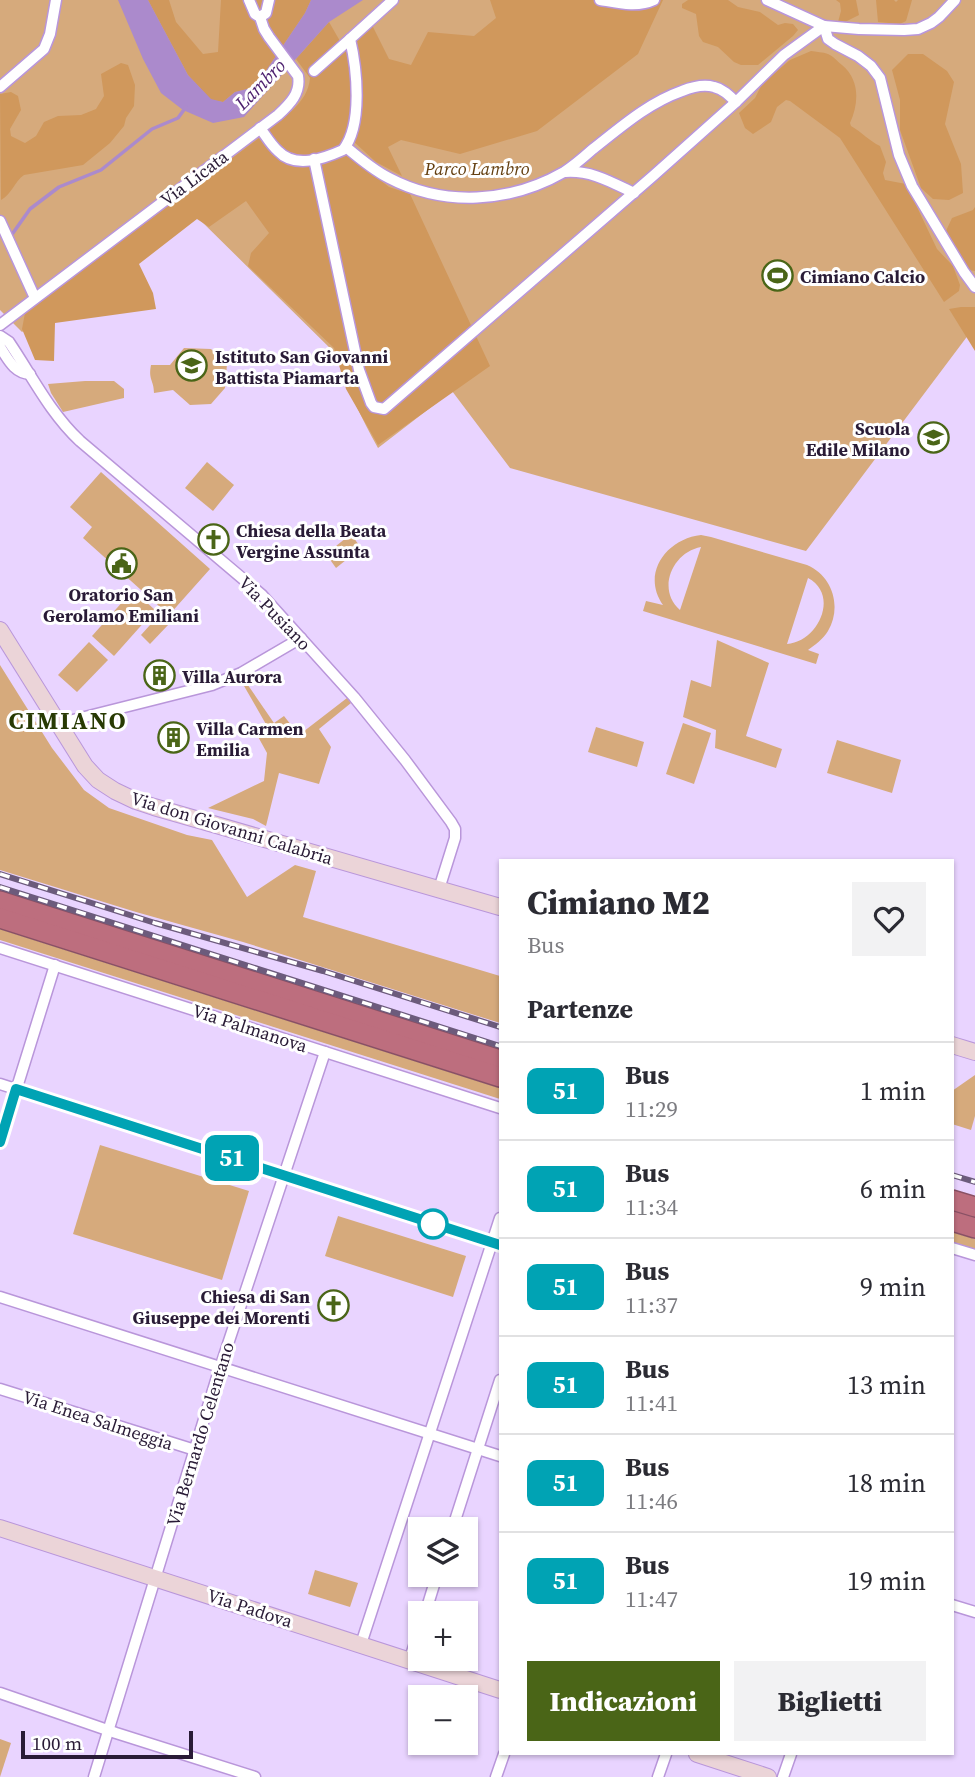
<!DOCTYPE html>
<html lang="it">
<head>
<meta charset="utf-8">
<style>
  :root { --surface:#fff; --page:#f2f2f3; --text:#2b2b33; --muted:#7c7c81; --line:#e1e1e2; --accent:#4a6517 }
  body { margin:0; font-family:"Source Serif 4",serif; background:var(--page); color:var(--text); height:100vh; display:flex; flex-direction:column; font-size:26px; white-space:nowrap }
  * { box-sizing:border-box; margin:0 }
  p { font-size:23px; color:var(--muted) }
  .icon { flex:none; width:38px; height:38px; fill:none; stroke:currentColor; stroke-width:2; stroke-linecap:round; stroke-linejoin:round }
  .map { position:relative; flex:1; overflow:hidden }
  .panel { position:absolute; left:499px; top:859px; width:455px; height:896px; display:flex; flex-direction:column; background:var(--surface); border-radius:0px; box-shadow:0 2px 5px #0004 }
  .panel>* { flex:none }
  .badge { padding:0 14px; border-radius:10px; font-size:24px; line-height:46px }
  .tools { position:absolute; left:408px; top:1517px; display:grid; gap:14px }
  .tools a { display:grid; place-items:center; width:70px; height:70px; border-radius:0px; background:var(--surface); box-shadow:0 2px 5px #0004; font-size:35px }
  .scale { position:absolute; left:21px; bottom:18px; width:172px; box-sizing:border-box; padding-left:7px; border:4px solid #291b36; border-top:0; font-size:19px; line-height:24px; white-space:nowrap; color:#291b36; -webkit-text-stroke:5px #fff; paint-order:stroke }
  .map>.badge { position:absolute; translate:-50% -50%; box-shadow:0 0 0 4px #fff }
  h2 { padding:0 28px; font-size:26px; line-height:63px }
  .round { display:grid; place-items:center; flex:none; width:74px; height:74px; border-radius:0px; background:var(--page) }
  .overview { display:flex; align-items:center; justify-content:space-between; height:119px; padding:0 28px }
  h1 { font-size:33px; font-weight:800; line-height:52px }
  .cta { display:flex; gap:14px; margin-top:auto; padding:14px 28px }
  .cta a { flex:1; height:80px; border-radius:0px; background:var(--accent); color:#fff; font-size:28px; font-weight:800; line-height:80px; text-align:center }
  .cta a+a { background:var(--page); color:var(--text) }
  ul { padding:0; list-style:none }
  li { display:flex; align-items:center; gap:21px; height:98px; padding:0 28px; border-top:2px solid var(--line) }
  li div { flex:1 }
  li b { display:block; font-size:26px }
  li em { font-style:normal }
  li .badge { min-width:77px; font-weight:700; text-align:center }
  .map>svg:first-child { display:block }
</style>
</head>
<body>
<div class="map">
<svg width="975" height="1777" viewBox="0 0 975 1777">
  <rect width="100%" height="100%" fill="#e9d4ff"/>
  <g fill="#d6aa7c" fill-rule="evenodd">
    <path d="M 0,0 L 975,0 L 975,326 L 806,551 L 510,468 L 452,391 L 378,448 C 362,419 346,387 337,355 L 195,215 L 22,332 L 0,310 Z"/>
    <path d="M 184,348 L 211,349 L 227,364 L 225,388 L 211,404 L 190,405 L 173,390 L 154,393 C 154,380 148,380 151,365 L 170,365 Z"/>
    <polygon points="85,381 114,381 124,389 124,398 63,412 51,393 48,384"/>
    <polygon points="207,462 234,485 213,511 185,488"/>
    <polygon points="101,472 210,569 169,615 83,538 92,527 70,507"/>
    <polygon points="351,534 361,548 336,568 326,554"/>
    <path d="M 701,535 L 711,537 L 807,565 C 833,576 842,607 828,631 C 823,639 815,645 808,650 L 819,654 L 816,664 L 643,611 L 646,601 L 663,605 C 641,574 666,539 701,535 ZM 701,547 L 680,610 C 656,589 673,552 701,547 ZM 808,578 C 840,595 818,642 787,644 Z"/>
    <polygon points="133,590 155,610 114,656 92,636"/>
    <polygon points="159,615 169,624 150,644 141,635"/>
    <polygon points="717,640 769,663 746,736 782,749 776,768 715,748 716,730 683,717 691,680 711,687"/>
    <polygon points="89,642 108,660 77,692 58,675"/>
    <polygon points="0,665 52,748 84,790 109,808 187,835 212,840 247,897 295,865 316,871 303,917 500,976 500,1023 243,942 136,912 0,870"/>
    <polygon points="243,678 274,723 284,716 299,735 347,698 351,703 319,729 331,747 319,784 279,773 266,826 253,819 208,808 264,781 267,753 256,733 267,726 240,679"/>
    <polygon points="683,723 711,733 694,784 666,774"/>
    <polygon points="596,727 644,742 637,767 588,752"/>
    <polygon points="837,740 901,760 892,793 827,773"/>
    <polygon points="0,929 500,1088 500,1099 0,940"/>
    <polygon points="975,1075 975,1116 971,1130 952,1124 952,1091"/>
    <polygon points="100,1145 249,1191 222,1280 73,1234"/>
    <polygon points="338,1216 466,1256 453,1297 325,1256"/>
    <polygon points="952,1232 975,1239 975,1249 952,1242"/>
    <polygon points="315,1570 358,1583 350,1607 308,1594"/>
    <polygon points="0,1739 11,1743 0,1777"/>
  </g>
  <g fill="#d0985c">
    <polygon points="148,0 169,0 176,22 203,54 218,52 221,0 311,0 305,13 255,87 235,92 223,102 211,100 188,75"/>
    <path d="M 490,0 L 663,0 L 638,54 L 537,131 L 460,154 L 401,140 L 388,147 L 402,176 L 376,162 L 353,141 L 345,153 L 389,187 L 410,194 L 490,366 L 378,445 L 346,389 L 334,348 L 248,266 L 251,253 L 269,233 L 246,201 L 209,227 L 197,219 L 139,264 L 153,293 L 156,309 L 55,323 L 54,361 L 35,360 L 22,329 L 25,313 L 263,135 C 281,119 308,104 310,78 L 296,59 L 329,22 L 344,48 L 351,30 L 371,23 L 389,59 L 411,65 L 428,32 L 474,36 L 496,18 Z"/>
    <polygon points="688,0 728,0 738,7 760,12 778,25 785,23 793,24 798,30 793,36 758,65 741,65 734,62 718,47 703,42 699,36 696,14 682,8 682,4"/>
    <polygon points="836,0 856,0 859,15 845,22 838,22 841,11 840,3"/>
    <polygon points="876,0 894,0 896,2 898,0 912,0 906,21 900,24 878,22"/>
    <path d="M 811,51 C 816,52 823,52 828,54 C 833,56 837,61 842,65 C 860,80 859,103 850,123 L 851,126 C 862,132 869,141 880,146 L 886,162 L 883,173 L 885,180 L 906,184 L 937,249 L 953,266 L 960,285 L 959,291 L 944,302 L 840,138 L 790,101 L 786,100 L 777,107 L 771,122 L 753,134 L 745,128 L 739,113 L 755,98 L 762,84 L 790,60 Z"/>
    <polygon points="908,54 923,54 947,71 954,82 945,124 961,164 963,193 949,200 933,199 921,188 900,130 900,100 892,70"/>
    <path d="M 121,63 L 128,65 L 135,85 L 134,106 L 126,118 L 124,126 L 110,143 L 83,165 L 24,175 C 14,182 12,194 1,200 L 0,94 L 11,92 L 18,96 L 21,110 L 10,129 L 11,136 L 25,143 L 36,136 L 44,122 L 58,116 L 81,115 L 96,109 L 104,96 L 101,74 Z"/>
    <polygon points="975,207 975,271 968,270 946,231 952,218 973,210"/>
    <polygon points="961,307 975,307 975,351 949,309"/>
  </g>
  <polygon fill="#ab8acc" points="118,0 148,0 188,75 211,99 223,102 235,92 255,87 305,13 311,0 363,0 329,22 244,117 213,123 183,110 161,93 143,59"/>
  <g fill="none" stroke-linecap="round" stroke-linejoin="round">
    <polyline stroke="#ab8acc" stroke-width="3.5" points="13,233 30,209 59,187 101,170 152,129 178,118 186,107"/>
    <defs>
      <g id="street">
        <path d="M 600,0 C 618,3 637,8 654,0"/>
        <polyline points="767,0 824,26 859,29 904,30 918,29 931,23 939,17 955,0"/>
        <polyline points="260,17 266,13 269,0"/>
        <polyline points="824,26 828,39 835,44 858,56 871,66 880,78 899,155 912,186 964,272 975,287"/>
        <polyline points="314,71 350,39"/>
        <polyline points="0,87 44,49 50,34 56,0"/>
        <path d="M 260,128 C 266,136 271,145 278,151 C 295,169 323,159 343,150 C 363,125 357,69 350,39 L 393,0"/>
        <path d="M 346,147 C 359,158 373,170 389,178 C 444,207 510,203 564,172 C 574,166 584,157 593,149 C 621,127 648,103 682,91 C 692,87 703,84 714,87 C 723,89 729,95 736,102"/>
        <polyline points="314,159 359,370 371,403 374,407 384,409 653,176 736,102 784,55 824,26"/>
        <path d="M 565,172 C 591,170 611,182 634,193"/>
        <polyline points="0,221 35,298"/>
        <path d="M 0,325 L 278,115 C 290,104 301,93 298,76 L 269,37 L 264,29 L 260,17 L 255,14 L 249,0"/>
        <path d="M 0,336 L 9,342 C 32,376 50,413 80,441 L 262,595 L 354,697 L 405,760 L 451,822 L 455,829 L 455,838 L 439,889"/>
        <path d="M 0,347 C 8,359 14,373 30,374"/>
        <polyline points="57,724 212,685 241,673 301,638"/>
        <polyline points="0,948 500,1108"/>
        <polyline points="0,1084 500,1245"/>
        <polyline points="0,1142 55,965"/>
        <polyline points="952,1248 975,1255"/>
        <polyline points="0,1297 500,1456"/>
        <polyline points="0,1389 195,1450"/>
        <polyline points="452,1530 500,1380"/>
        <polyline points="952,1605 975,1612"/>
        <polyline points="425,1614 437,1575"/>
        <polyline points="361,1644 500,1218"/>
        <polyline points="409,1661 420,1628"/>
        <polyline points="0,1693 116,1733 255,1777"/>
        <polyline points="94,1777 218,1374 325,1052"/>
        <polyline points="496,1777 504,1754"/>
        <polyline points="658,1777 666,1754"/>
        <polyline points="783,1777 791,1754"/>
      </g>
      <g id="secondary">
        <polyline points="0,630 85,766 98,780 115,791 136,801 154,807 500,907"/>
        <polyline points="952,1045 975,1052"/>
        <polyline points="0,1528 500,1690"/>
        <polyline points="697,1754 768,1777"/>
      </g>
      <g id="highway">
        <polyline points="0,901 500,1060"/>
        <polyline points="0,918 500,1077"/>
        <polyline points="952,1200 975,1207"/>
        <polyline points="952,1221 975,1228"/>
      </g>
    </defs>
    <use href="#street" stroke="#b996da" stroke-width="13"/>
    <use href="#secondary" stroke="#b996da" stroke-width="18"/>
    <use href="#highway" stroke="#895165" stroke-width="22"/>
    <use href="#street" stroke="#fff" stroke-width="10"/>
    <use href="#secondary" stroke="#ebd4d8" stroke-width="16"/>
    <use href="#highway" stroke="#bd6e7e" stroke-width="19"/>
    <defs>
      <g id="rail">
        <polyline points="0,874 155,923 323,971 500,1027"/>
        <polyline points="0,887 500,1046"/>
        <polyline points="952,1175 975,1182"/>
      </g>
    </defs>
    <use href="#rail" stroke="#6c5b7c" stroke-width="6"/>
    <use href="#rail" stroke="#fff" stroke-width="3.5" stroke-dasharray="10" stroke-linecap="butt"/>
  </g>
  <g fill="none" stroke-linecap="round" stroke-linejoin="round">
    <defs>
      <polyline id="line" points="0,1142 16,1089 500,1245"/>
    </defs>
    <use href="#line" stroke="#fff" stroke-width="16"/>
    <use href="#line" stroke="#00a3b4" stroke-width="10"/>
  </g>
  <defs>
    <symbol id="stadium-ring" viewBox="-11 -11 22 22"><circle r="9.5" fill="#fff" stroke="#4a6517" stroke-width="1.5"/><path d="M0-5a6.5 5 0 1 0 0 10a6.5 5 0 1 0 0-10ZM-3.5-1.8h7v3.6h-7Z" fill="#4a6517"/></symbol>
    <symbol id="school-ring" viewBox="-11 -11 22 22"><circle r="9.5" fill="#fff" stroke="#4a6517" stroke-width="1.5"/><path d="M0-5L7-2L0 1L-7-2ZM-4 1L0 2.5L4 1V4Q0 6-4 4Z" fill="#4a6517"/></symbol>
    <symbol id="church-ring" viewBox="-11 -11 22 22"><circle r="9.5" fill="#fff" stroke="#4a6517" stroke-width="1.5"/><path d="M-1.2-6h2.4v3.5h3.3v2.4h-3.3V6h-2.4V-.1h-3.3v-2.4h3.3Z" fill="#4a6517"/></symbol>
    <symbol id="civic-ring" viewBox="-11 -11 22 22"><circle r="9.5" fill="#fff" stroke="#4a6517" stroke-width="1.5"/><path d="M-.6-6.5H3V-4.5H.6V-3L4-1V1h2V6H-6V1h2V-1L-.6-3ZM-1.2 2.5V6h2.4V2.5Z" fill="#4a6517"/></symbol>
    <symbol id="building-ring" viewBox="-11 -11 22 22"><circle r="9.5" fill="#fff" stroke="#4a6517" stroke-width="1.5"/><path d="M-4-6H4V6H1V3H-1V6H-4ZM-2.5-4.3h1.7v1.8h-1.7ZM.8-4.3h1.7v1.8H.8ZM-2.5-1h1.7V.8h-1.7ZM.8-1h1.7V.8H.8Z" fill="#4a6517"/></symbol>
  </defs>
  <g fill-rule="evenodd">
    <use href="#stadium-ring" x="760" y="258" width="35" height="35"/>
    <use href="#school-ring" x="174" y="348" width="35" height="35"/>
    <use href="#school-ring" x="916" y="420" width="35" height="35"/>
    <use href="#church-ring" x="196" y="522" width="35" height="35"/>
    <use href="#civic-ring" x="104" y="546" width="35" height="35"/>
    <use href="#building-ring" x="142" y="658" width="35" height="35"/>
    <use href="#building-ring" x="156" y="720" width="35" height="35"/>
    <use href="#church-ring" x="316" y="1288" width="35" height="35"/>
  </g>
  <circle fill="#fff" stroke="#00a3b4" stroke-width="3.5" cx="433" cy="1224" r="14"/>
  <g text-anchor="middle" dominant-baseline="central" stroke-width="6" stroke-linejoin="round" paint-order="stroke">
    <g font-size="18" font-style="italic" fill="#643f10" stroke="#fff">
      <text x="477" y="168">Parco Lambro</text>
    </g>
    <g font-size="18" fill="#291b36" stroke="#fff">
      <text transform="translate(194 178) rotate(-37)">Via Licata</text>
      <text transform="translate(275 613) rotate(46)">Via Pusiano</text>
      <text transform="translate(232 828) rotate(17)">Via don Giovanni Calabria</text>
      <text transform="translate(250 1028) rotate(18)">Via Palmanova</text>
      <text transform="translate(98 1420) rotate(18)">Via Enea Salmeggia</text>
      <text transform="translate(200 1434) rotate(-73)">Via Bernardo Celentano</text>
      <text transform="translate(250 1608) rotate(18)">Via Padova</text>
    </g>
    <g font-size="18" font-weight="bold" fill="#291b36" stroke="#fff" text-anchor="start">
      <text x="800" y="276">Cimiano Calcio</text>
      <text x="215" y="356">Istituto San Giovanni<tspan x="215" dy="21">Battista Piamarta</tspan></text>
      <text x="910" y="428" text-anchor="end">Scuola<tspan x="910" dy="21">Edile Milano</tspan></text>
      <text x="236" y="530">Chiesa della Beata<tspan x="236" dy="21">Vergine Assunta</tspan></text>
      <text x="121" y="594" text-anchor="middle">Oratorio San<tspan x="121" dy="21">Gerolamo Emiliani</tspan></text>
      <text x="182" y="676">Villa Aurora</text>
      <text x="196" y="728">Villa Carmen<tspan x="196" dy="21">Emilia</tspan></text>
      <text x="310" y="1296" text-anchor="end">Chiesa di San<tspan x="310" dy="21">Giuseppe dei Morenti</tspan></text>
    </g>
    <g font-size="19" font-style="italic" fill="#4c1f6e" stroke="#fff">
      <text transform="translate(260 84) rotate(-45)">Lambro</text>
    </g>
    <g font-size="24" font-weight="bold" letter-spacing="2" fill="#283a03" stroke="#fff">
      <text x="68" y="720">CIMIANO</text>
    </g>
  </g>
</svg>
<div class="tools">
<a><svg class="icon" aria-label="layers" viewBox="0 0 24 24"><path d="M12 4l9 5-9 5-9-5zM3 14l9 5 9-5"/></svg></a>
<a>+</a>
<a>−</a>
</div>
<div class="scale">100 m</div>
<b class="badge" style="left:232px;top:1158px;background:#00a3b4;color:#fff">51</b>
<section class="panel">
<div class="overview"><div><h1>Cimiano M2</h1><p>Bus</p></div><a class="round"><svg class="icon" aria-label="heart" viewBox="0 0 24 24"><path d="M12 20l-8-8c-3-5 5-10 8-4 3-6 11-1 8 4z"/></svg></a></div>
<h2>Partenze</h2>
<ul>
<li><span class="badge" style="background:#00a3b4;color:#fff">51</span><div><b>Bus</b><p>11:29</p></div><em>1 min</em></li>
<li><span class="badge" style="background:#00a3b4;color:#fff">51</span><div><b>Bus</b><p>11:34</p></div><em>6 min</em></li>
<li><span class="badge" style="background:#00a3b4;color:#fff">51</span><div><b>Bus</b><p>11:37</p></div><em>9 min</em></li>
<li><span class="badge" style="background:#00a3b4;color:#fff">51</span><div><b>Bus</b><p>11:41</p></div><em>13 min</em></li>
<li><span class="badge" style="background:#00a3b4;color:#fff">51</span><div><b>Bus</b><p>11:46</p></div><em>18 min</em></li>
<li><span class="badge" style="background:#00a3b4;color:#fff">51</span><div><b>Bus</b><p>11:47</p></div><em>19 min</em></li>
</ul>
<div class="cta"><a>Indicazioni</a><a>Biglietti</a></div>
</section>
</div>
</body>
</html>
